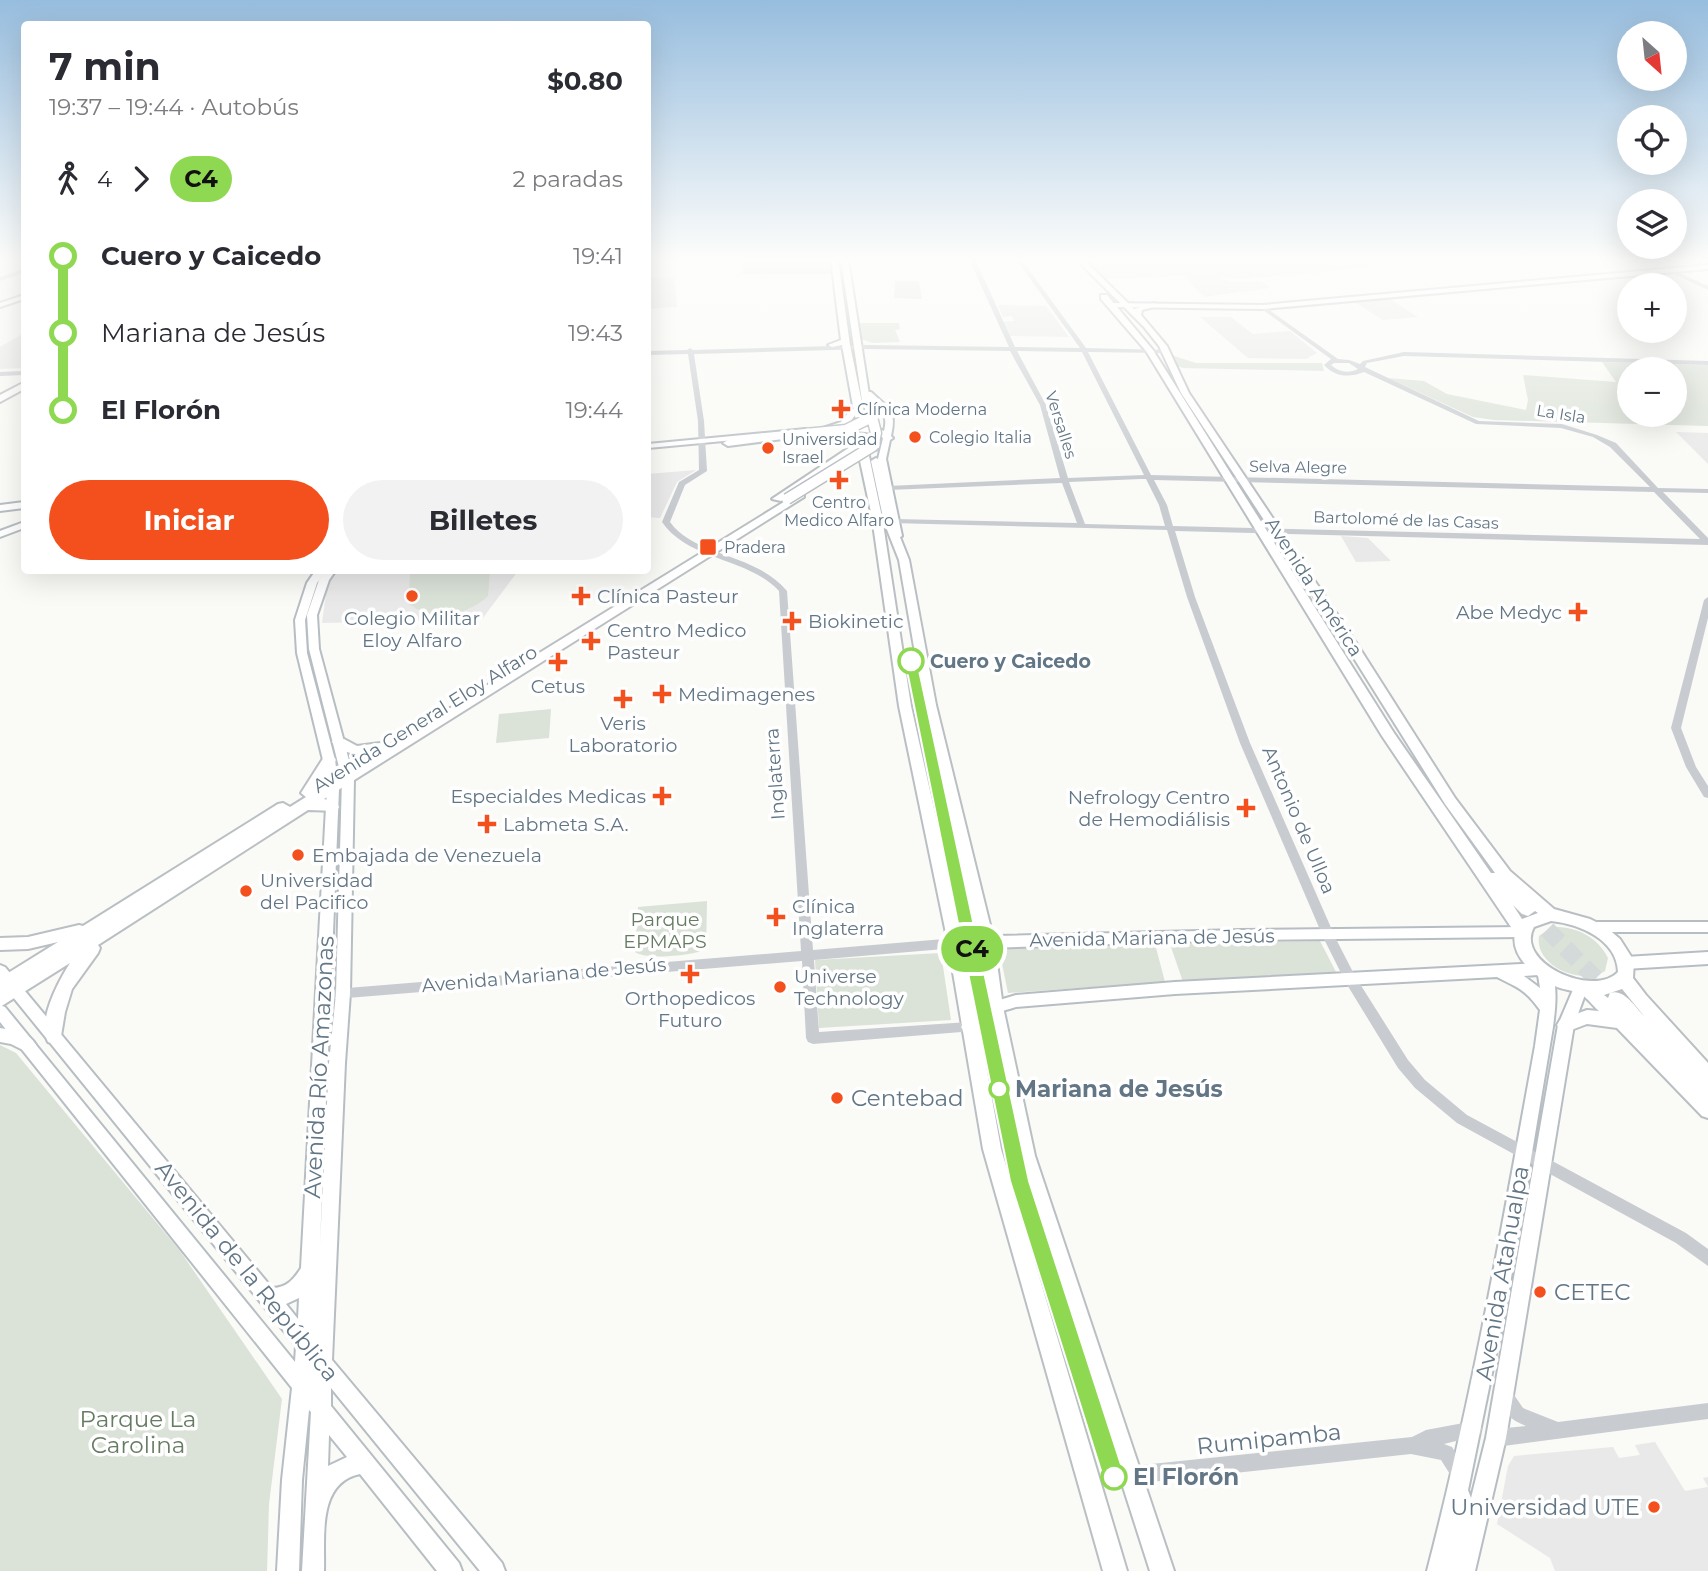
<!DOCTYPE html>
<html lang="es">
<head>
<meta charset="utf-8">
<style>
  :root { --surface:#fff; --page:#f2f2f3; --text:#2b2b33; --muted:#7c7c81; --accent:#f4501d }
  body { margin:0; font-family:Montserrat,sans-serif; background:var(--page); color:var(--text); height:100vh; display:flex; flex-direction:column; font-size:26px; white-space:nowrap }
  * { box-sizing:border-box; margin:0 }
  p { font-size:23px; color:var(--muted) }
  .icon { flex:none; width:38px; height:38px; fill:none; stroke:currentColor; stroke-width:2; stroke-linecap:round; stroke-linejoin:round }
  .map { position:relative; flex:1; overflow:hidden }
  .drawer { position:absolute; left:21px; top:21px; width:630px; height:553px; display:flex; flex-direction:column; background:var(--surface); border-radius:7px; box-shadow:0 7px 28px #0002 }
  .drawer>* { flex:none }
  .badge { padding:0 14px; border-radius:23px; font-size:24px; line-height:46px }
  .needle { width:46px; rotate:153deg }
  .tools { position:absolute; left:1617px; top:21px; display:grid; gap:14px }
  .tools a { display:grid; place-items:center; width:70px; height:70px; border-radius:50%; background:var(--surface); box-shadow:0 7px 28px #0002; font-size:35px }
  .map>.badge { position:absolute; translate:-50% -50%; box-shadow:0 0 0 4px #fff }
  .legs { display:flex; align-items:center; gap:10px; height:77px; padding:0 28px; font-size:23px }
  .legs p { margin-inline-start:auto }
  .overview { display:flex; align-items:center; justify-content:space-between; height:119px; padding:0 28px }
  h1 { font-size:38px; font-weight:700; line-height:52px }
  .action { display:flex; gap:14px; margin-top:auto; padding:14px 28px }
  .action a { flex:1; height:80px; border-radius:42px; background:var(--accent); color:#fff; font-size:28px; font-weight:700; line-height:80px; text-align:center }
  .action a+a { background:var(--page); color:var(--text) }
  ul { padding:0 28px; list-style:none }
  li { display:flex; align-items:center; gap:24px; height:77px; font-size:26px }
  li i { display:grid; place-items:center; width:10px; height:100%; margin:0 9px; background:currentColor }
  li i::after { content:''; width:18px; height:18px; margin:-9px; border:5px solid; border-radius:50%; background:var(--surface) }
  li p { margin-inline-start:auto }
  li:first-child i { background:linear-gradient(#0000 50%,currentColor 0) }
  li:last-child i { background:linear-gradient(currentColor 50%,#0000 0) }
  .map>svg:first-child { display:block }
</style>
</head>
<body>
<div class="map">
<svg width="1708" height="1571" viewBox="0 0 1708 1571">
  <rect width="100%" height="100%" fill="#fafaf7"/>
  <g fill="#e8e9e8">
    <polygon points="1082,259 1391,259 1376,266 1297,275 1233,279 1216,276 1232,282 1261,281 1270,288 1204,297 1184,276 1103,279"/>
    <polygon points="648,277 674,278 677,307 648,309"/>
    <polygon points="1387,298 1388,298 1418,317 1383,320 1353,301"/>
    <polygon points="998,305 1046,306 1069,337 1010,336 1002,322 1014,321 1012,316 1003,317"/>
    <polygon points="1200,317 1231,317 1253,334 1290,331 1317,353 1306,359 1248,358"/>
    <polygon points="24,333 24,368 0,369 0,347"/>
    <polygon points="1676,432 1708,433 1708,464"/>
    <polygon points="696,470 677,482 660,518 648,517 648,474"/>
    <polygon points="1341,536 1368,538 1391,561 1356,562"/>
    <polygon points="337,571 518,571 482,619 322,623 327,586"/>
    <polygon points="1655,1442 1685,1491 1708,1487 1703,1478 1708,1477 1708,1571 1555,1571 1550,1558 1497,1524 1508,1466 1514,1456 1613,1447 1619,1458 1640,1455 1635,1445"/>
  </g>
  <g fill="#dbe2d8" fill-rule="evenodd">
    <polygon points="744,259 833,261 832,274 742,274"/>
    <polygon points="895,281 919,281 922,299 894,298"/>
    <polygon points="858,323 899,323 900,329 895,330 900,342 872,343 859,338"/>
    <polygon points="1171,355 1196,363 1322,363 1324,371 1183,368 1175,365"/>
    <path d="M 1602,362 L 1708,365 L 1708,426 L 1494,420 L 1473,417 L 1388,378 L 1424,381 L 1447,394 L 1526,410 L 1528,400 L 1523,375 L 1616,382 ZM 1629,369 L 1675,369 L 1675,415 L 1629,415 Z"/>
    <path d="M 410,571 L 490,571 L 488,596 C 466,616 433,622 409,604 Z"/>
    <polygon points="551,709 549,738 496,743 499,714"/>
    <path d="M 707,901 L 706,949 C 694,956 645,960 635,952 L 638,907 Z"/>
    <path d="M 1552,927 C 1575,926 1597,936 1608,958 L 1605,971 C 1582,986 1534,966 1539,936 Z"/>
    <polygon points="1320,941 1336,972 1183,982 1170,944"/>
    <polygon points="998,944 1155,944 1165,982 1008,993"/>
    <polygon points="941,953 951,1020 819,1028 815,960"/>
    <polygon points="0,1045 16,1053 180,1251 282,1399 269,1504 267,1571 0,1571"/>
  </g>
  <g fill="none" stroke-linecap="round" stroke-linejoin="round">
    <g stroke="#d4d9da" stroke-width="10" stroke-dasharray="10 5" stroke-linecap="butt">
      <polyline points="867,413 876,461"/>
      <polyline points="860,417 864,456"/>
    </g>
    <polyline stroke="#d4d9da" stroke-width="17" stroke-dasharray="17 9" stroke-linecap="butt" points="1529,911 1611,994"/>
    <defs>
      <g id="secondary">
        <polygon points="1708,265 1708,269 1263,309 1111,307 1108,305 1111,303 1263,305"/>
        <polygon points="24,295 24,299 0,307 0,303"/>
        <path d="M 865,392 L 871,392 C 889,409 897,409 891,436 L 893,438 L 890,440 L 886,459 L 902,536 L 897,539 L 892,536 L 878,459 L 883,438 C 871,429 854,434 843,427 L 827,430 L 823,428 L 841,422 L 851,409 L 854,409 L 858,411 L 848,425 L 877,428 L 884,431 C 889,411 879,408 865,396 Z"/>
        <polygon points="806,429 810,431 809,433 648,448 648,444"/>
        <polygon points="826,432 851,436 855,438 851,440 825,434"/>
        <polygon points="24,502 24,508 0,511 0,505"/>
        <polygon points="24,522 24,528 0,537 0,531"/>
        <path d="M 316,570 L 326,570 L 317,583 L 305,620 L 307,653 L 335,760 L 339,789 L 320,1244 L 329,1063 L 336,993 L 342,779 L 309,649 L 307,615 L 319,580 L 326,570 L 336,570 L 329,580 L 317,615 L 319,649 L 354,779 L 350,993 L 345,1063 L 332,1360 L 502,1563 L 505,1571 L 480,1571 L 331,1388 L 331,1406 L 459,1563 L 462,1571 L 437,1571 L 360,1474 C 317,1483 325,1537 324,1571 L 302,1571 L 311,1412 L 309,1410 L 302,1480 L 299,1571 L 277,1571 L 282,1480 L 292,1388 L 0,1022 L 0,1005 L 5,1007 L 295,1362 L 296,1346 L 0,981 L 0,965 L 5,967 L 272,1288 C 287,1288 294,1279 301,1268 L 327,789 L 323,760 L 297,653 L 295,620 L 307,583 ZM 299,1298 L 298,1319 L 286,1304 ZM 329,1435 L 347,1457 L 328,1466 Z"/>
        <polygon points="1593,922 1708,922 1708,932 1593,932 1588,931 1586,927 1588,923"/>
        <polygon points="1522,927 1527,928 1529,932 1527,936 1522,937 1241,940 956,949 951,947 949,943 951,939 956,937 1241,930"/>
        <polygon points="1708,952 1708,964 1625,969 1620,967 1618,963 1620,959 1625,957"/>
        <path d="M 1539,963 C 1544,965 1550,967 1552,973 C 1558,989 1555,1011 1553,1027 L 1509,1290 L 1468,1490 L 1471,1498 L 1486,1438 L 1558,1025 L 1575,985 L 1580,983 L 1585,985 L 1587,989 L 1574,1025 L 1506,1438 L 1475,1571 L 1427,1571 C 1472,1398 1503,1222 1535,1046 L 1540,1010 C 1525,989 1518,988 1497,977 L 1175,994 L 1016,1007 C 1011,1009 1004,1010 999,1012 C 987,1019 978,1036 964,1031 L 961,1027 L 964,1023 L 990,1003 L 1016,995 L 1175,982 ZM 1538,975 L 1540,988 L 1524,976 Z"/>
      </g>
      <g id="primary">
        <polygon points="831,259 838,259 850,345 865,417 860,420 855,417 842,345 832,347 828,345 841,340"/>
        <polygon points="841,259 848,259 870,401 866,404 862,401"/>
        <path d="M 1076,259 L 1083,259 L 1134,309 L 1154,303 L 1154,307 L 1142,310 L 1141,315 L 1167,346 L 1189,393 L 1357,644 L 1455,798 L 1510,871 L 1554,909 L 1590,919 L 1606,927 L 1620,939 L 1634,961 L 1633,978 L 1646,995 L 1708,1063 L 1708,1118 L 1702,1116 L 1617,1028 L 1587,1024 L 1566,1032 L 1560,1030 L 1557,1025 L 1560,1020 L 1587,1010 L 1599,1011 C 1593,1006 1586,996 1579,993 C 1572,990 1564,990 1557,987 C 1537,978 1510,958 1515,933 L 1382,736 L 1146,351 L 1101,299 L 1101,295 L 1107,295 L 1153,350 L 1394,733 L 1491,873 L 1495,873 L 1445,804 L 1345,644 L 1181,393 L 1159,346 L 1144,327 ZM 1513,905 L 1522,914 L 1528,916 L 1535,911 L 1538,913 L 1522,919 ZM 1551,921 C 1579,924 1617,939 1618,972 C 1594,998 1514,963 1534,927 ZM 1622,989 L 1644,1016 C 1635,1007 1624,988 1610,993 L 1608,998 L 1604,995 Z"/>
        <polygon points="21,384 24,384 24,389 0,402 0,395"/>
        <polygon points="795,432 798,433 798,437 728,446 723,443 728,440"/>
        <polygon points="853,445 861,447 781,501 772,499"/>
        <polygon points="864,453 869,456 882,517 911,706 964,943 1001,1149 1127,1571 1103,1571 983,1149 948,943 899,706 872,517 859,456"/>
        <polygon points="876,458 881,461 894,522 909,560 936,705 994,941 1003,1007 1035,1156 1174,1571 1150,1571 1017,1156 987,1007 978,941 924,705 899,560 884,522 871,461"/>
        <path d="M 800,492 L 804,493 L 804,497 L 324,799 L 337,803 L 339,807 L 337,811 L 308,810 L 98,945 L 100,948 L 98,953 L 72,989 L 65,1012 L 60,1042 L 54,1044 L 48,1042 C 37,1021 58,982 70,963 L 0,1007 L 0,978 L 58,942 L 28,949 L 0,950 L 0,938 L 28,937 L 79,925 L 83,926 L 278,804 L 283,803 L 290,807 L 306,797 L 301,793 L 324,757 L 334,757 L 336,760 L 318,790 L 380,751 C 360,755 347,757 332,742 L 334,739 L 344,739 L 357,746 L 380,743 L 387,747 Z"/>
        <path d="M 0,1028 C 13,1030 29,1032 36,1045 L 33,1050 L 27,1052 L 11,1044 L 0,1042 Z"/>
      </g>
    </defs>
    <use href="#secondary" stroke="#b7bec3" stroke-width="4"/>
    <use href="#primary" stroke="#babfc3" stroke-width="4"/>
    <g fill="#c8ccd0" fill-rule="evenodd">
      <path d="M 969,259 L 975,259 L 1015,347 L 1080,348 L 1016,259 L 1021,259 L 1086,348 L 1167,350 L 1167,352 L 1165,353 L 1088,352 L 1151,475 L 1650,487 L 1610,447 L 1593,437 L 1561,428 L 1476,424 L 1364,372 C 1349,378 1335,377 1324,365 L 1331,359 L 1259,307 L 1258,306 L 1261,304 L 1338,359 L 1349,360 L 1360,364 L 1363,361 L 1404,352 L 1708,361 L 1708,365 L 1404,356 L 1367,363 L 1365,367 L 1479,421 L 1562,424 L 1597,435 L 1616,443 L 1658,488 L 1708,489 L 1708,493 L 1663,492 L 1708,538 L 1708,545 L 1175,531 L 1195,597 L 1250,743 L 1336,939 L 1355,976 L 1408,1060 L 1425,1080 L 1467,1115 L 1686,1233 L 1708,1249 L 1708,1266 L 1676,1243 L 1457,1123 L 1415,1088 L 1398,1068 L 1346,983 L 1324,939 L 1240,743 L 1187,597 L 1167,530 L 891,523 L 890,521 L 894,519 L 1077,523 L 1062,483 L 888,490 L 884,488 L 888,486 L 1060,478 L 1040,405 L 1010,351 L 867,349 L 694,354 L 704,421 L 707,471 L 685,485 L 670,522 C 695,557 756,553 787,591 L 813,950 L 956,938 L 960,940 L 962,943 L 960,946 L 956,948 L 814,960 L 819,1032 L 969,1022 L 974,1023 L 975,1027 L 974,1031 L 813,1044 L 808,1042 L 806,1038 L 802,961 L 323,1000 L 319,999 L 317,995 L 319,991 L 323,990 L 801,951 L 779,591 C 747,557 689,561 662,522 L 679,482 L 699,470 L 698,421 L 688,354 L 648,355 L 648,351 L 687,350 L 690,348 L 693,350 L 867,345 L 1009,347 ZM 1017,351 L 1082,352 L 1144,475 L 1068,478 L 1046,405 ZM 1334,363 L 1349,363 L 1358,369 C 1348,374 1339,372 1331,365 ZM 1141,479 L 1146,479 L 1159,505 L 1165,526 L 1085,524 L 1069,482 ZM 1154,480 L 1654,492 L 1700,539 L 1173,526 L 1167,505 Z"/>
      <polygon points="1667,267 1708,286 1708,290 1665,270"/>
      <polygon points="24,269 24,273 0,281 0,277"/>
      <polygon points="24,371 24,375 0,376 0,372"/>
      <polygon points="1708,597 1708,618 1681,728 1696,767 1708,786 1708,798 1704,797 1686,767 1671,728 1704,600"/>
      <path d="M 1504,1387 L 1510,1389 L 1523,1408 L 1558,1422 L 1708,1403 L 1708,1419 L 1496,1447 L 1490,1444 L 1487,1438 L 1490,1432 L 1496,1429 L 1526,1426 C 1510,1420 1502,1411 1496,1395 L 1498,1389 Z"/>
      <polygon points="1474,1421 1480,1423 1482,1429 1480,1435 1444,1444 1452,1447 1468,1473 1465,1479 1459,1482 1453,1479 1441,1460 1411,1454 1132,1484 1126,1481 1123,1475 1126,1469 1132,1466 1412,1437 1426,1430"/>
    </g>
    <use href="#secondary" fill="#fff" fill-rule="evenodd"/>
    <use href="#primary" fill="#fff" fill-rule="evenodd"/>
    <defs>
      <polyline id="primary-bridge" points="787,499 873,446 876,433 872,417 846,430 795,435"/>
    </defs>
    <use href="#primary-bridge" stroke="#babfc3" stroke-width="13" stroke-linecap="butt"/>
    <use href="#primary-bridge" stroke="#fff" stroke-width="10"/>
  </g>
  <linearGradient id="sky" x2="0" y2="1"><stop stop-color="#97bdde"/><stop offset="0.54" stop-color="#fdfdfb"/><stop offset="1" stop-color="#fdfdfb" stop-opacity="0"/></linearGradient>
  <rect width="1708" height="479" fill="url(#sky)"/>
  <polygon fill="#8fd952" stroke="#fff" stroke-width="2" points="911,658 917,661 1029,1181 1125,1477 1122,1485 1114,1488 1106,1485 1103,1477 1010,1181 905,661"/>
  <g fill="#f4501d" stroke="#fff" stroke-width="2.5">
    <path d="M837.5 398.5h7v7h7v7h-7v7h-7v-7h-7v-7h7z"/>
    <circle cx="915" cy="437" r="7"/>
    <circle cx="768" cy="448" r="7"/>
    <path d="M835.5 469.5h7v7h7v7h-7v7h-7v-7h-7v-7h7z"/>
    <rect x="699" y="538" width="18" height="18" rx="3.5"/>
    <circle cx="412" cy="596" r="7"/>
    <path d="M577.5 585.5h7v7h7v7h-7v7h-7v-7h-7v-7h7z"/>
    <path d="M1574.5 601.5h7v7h7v7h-7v7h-7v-7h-7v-7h7z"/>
    <path d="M788.5 610.5h7v7h7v7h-7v7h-7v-7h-7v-7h7z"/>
    <path d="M587.5 630.5h7v7h7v7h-7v7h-7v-7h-7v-7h7z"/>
    <path d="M554.5 651.5h7v7h7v7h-7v7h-7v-7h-7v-7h7z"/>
    <path d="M658.5 683.5h7v7h7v7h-7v7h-7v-7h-7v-7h7z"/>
    <path d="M619.5 688.5h7v7h7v7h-7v7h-7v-7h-7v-7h7z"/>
    <path d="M658.5 785.5h7v7h7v7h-7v7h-7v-7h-7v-7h7z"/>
    <path d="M1242.5 797.5h7v7h7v7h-7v7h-7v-7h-7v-7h7z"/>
    <path d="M483.5 813.5h7v7h7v7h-7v7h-7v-7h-7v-7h7z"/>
    <circle cx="298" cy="855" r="7"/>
    <circle cx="246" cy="891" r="7"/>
    <path d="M772.5 906.5h7v7h7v7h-7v7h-7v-7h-7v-7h7z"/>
    <path d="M686.5 963.5h7v7h7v7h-7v7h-7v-7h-7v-7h7z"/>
    <circle cx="780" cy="987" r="7"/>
    <circle cx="837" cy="1098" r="7"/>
    <circle cx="1540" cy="1292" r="7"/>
    <circle cx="1654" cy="1507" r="7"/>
  </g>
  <g fill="#fff" stroke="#8fd952" stroke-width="3.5">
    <circle cx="911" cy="661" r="12"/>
    <circle cx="999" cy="1089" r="9"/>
    <circle cx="1114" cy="1477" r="12"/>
  </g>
  <g text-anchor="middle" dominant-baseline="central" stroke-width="7" stroke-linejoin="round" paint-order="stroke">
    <g font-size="16" fill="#627685" stroke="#fff" text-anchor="start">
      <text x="857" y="409">Clínica Moderna</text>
      <text x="929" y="437">Colegio Italia</text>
      <text x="782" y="439">Universidad<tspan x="782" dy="18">Israel</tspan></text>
      <text x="839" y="502" text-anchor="middle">Centro<tspan x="839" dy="18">Medico Alfaro</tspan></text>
      <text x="724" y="547">Pradera</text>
    </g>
    <g font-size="16" fill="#627685" stroke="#fff">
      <text transform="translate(1561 414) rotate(9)">La Isla</text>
      <text transform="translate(1061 425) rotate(72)">Versalles</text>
      <text transform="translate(1298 467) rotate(1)">Selva Alegre</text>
      <text transform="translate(1406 520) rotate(2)">Bartolomé de las Casas</text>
    </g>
    <g font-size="19" fill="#627685" stroke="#fff">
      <text transform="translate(1314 587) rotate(57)">Avenida América</text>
      <text transform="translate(425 719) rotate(-32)">Avenida General Eloy Alfaro</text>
      <text transform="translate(775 774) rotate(-94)">Inglaterra</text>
      <text transform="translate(1299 820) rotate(67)">Antonio de Ulloa</text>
      <text transform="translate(1152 938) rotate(-1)">Avenida Mariana de Jesús</text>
      <text transform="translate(544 975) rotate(-5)">Avenida Mariana de Jesús</text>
    </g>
    <g font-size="19" fill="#627685" stroke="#fff" text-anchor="start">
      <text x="597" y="596">Clínica Pasteur</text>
      <text x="1562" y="612" text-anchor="end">Abe Medyc</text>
      <text x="412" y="618" text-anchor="middle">Colegio Militar<tspan x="412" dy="22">Eloy Alfaro</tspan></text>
      <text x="808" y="621">Biokinetic</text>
      <text x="607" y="630">Centro Medico<tspan x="607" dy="22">Pasteur</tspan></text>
      <text x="558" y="686" text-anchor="middle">Cetus</text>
      <text x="678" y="694">Medimagenes</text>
      <text x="623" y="723" text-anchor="middle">Veris<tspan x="623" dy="22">Laboratorio</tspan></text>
      <text x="646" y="796" text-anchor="end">Especialdes Medicas</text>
      <text x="1230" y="797" text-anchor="end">Nefrology Centro<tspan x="1230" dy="22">de Hemodiálisis</tspan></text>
      <text x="503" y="824">Labmeta S.A.</text>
      <text x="312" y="855">Embajada de Venezuela</text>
      <text x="260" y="880">Universidad<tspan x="260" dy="22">del Pacifico</tspan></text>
      <text x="792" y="906">Clínica<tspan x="792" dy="22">Inglaterra</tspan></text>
      <text x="794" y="976">Universe<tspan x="794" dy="22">Technology</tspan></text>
      <text x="690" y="998" text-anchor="middle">Orthopedicos<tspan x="690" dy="22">Futuro</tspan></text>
    </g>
    <g font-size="19" font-weight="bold" fill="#627685" stroke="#fff" text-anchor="start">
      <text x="930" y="661">Cuero y Caicedo</text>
    </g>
    <g font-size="19" fill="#667c62" stroke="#fff">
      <text x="665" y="919">Parque<tspan x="665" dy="22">EPMAPS</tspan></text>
    </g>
    <g font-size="23" fill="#627685" stroke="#fff">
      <text transform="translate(319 1067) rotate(-87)">Avenida Río Amazonas</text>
      <text transform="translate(247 1271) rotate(51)">Avenida de la República</text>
      <text transform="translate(1502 1273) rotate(-80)">Avenida Atahualpa</text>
      <text transform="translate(1269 1439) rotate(-6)">Rumipamba</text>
    </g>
    <g font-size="23" font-weight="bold" fill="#627685" stroke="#fff" text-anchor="start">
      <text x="1015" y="1089">Mariana de Jesús</text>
      <text x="1133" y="1477">El Florón</text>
    </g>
    <g font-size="23" fill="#627685" stroke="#fff" text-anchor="start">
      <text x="851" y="1098">Centebad</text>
      <text x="1554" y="1292">CETEC</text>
      <text x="1640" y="1507" text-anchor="end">Universidad UTE</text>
    </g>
    <g font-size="23" fill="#667c62" stroke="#fff">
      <text x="138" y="1419">Parque La<tspan x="138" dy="26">Carolina</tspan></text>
    </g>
  </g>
</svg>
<div class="tools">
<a><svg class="needle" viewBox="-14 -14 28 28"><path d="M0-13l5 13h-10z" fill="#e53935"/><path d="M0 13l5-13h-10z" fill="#7c7c81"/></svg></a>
<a><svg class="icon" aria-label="locate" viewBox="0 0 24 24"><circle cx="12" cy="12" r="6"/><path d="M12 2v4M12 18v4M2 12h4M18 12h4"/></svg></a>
<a><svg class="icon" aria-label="layers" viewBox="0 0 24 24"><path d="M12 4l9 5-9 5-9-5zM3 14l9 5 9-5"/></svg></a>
<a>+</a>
<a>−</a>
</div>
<b class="badge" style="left:972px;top:949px;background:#8fd952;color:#111">C4</b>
<section class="drawer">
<div class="overview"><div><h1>7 min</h1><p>19:37 – 19:44 · Autobús</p></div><b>$0.80</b></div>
<div class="legs"><svg class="icon" aria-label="walk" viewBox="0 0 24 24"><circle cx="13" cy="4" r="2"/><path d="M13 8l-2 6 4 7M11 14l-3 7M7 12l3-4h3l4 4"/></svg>4<svg class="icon" aria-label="forward" viewBox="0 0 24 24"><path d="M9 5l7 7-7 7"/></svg><b class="badge" style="background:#8fd952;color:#111">C4</b><p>2 paradas</p></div>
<ul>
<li><i style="color:#8fd952"></i><b>Cuero y Caicedo</b><p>19:41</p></li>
<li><i style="color:#8fd952"></i><span>Mariana de Jesús</span><p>19:43</p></li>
<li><i style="color:#8fd952"></i><b>El Florón</b><p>19:44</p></li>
</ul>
<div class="action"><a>Iniciar</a><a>Billetes</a></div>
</section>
</div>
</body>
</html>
